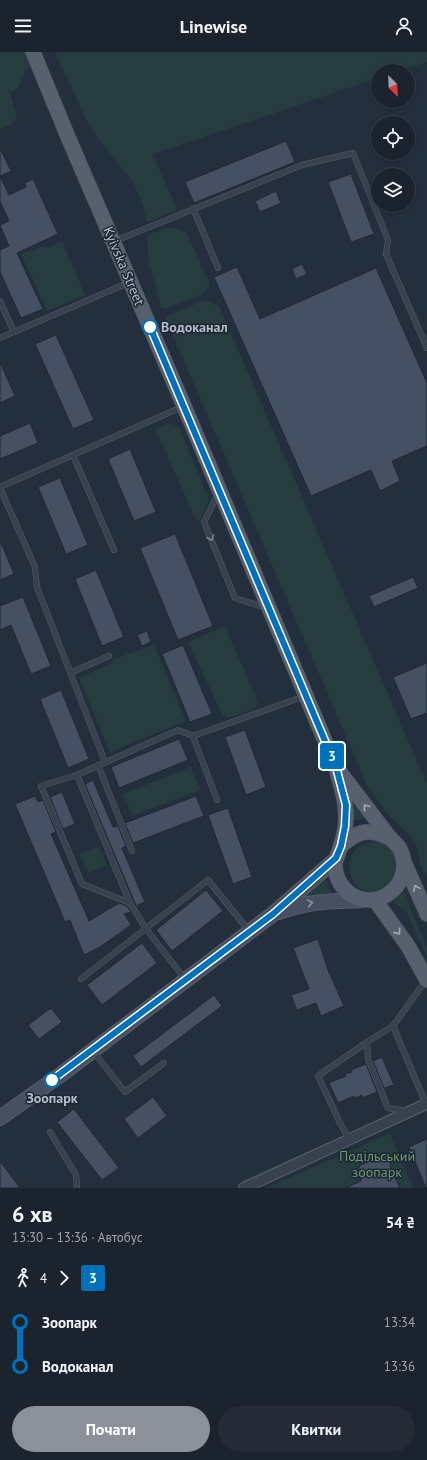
<!DOCTYPE html>
<html lang="uk">
<head>
<meta charset="utf-8">
<style>
  :root { --surface:#1b232e; --page:#242b36; --text:#f1f3f6; --muted:#a0a4aa; --line:#39404a; --accent:#8c9099 }
  body { margin:0; font-family:"PT Sans",sans-serif; background:var(--page); color:var(--text); height:100vh; display:flex; flex-direction:column; font-size:15px; white-space:nowrap }
  * { box-sizing:border-box; margin:0 }
  p { font-size:13px; color:var(--muted) }
  .icon { flex:none; width:22px; height:22px; fill:none; stroke:currentColor; stroke-width:2; stroke-linecap:round; stroke-linejoin:round }
  .map { position:relative; height:1136px; overflow:hidden }
  .details { display:flex; flex-direction:column; background:var(--surface); flex:1 }
  .details>* { flex:none }
  .badge { padding:0 8px; border-radius:3px; font-size:14px; line-height:26px }
  .needle { width:26px; rotate:156deg }
  .buttons { position:absolute; left:371px; top:12px; display:grid; gap:8px }
  .buttons a { display:grid; place-items:center; width:44px; height:44px; border-radius:50%; background:var(--surface); box-shadow:0 2px 6px #0003,0 0 0 1px var(--line); font-size:20px }
  .map>.badge { position:absolute; translate:-50% -50%; box-shadow:0 0 0 2px #fff }
  .legs { display:flex; align-items:center; gap:6px; height:44px; padding:0 12px; font-size:13px }
  .legs p { margin-inline-start:auto }
  .head { display:flex; align-items:center; justify-content:space-between; height:68px; padding:0 12px }
  h1 { font-size:22px; font-weight:600; line-height:30px }
  .cta { display:flex; gap:8px; margin-top:auto; padding:8px 12px }
  .cta a { flex:1; height:46px; border-radius:24px; background:var(--accent); color:#fff; font-size:16px; font-weight:600; line-height:46px; text-align:center }
  .cta a+a { background:var(--page); color:var(--text) }
  ul { padding:0 12px; list-style:none }
  li { display:flex; align-items:center; gap:14px; height:44px; font-size:15px }
  li i { display:grid; place-items:center; width:6px; height:100%; margin:0 5px; background:currentColor }
  li i::after { content:''; width:10px; height:10px; margin:-5px; border:3px solid; border-radius:50%; background:var(--surface) }
  li p { margin-inline-start:auto }
  li:first-child i { background:linear-gradient(#0000 50%,currentColor 0) }
  li:last-child i { background:linear-gradient(currentColor 50%,#0000 0) }
  header { display:flex; justify-content:space-between; align-items:center; height:52px; padding:0 12px; background:var(--surface); font-size:18px; font-weight:600 }
  .map>svg:first-child { display:block }
</style>
</head>
<body>
<header><svg class="icon" aria-label="menu" viewBox="0 0 24 24"><path d="M4 6h16M4 12h16M4 18h16"/></svg>Linewise<svg class="icon" aria-label="person" viewBox="0 0 24 24"><circle cx="12" cy="8" r="4"/><path d="M4 21q1-7 8-7t8 7"/></svg></header>
<div class="map">
<svg width="427" height="1136" viewBox="0 0 427 1136">
  <rect width="100%" height="100%" fill="#242f3e"/>
  <g fill="#263c3f">
    <polygon points="0,0 25,0 30,12 17,36 10,41 16,62 17,67 10,73 0,77"/>
    <polygon points="55,0 427,0 427,10 400,19 378,19 378,26 153,102 177,158 147,171 142,150 133,130 99,88 86,67"/>
    <polygon points="170,175 186,180 210,232 203,242 165,257 161,255 149,211 147,185 153,181"/>
    <polygon points="62,189 85,243 47,259 21,202 47,193 48,196"/>
    <polygon points="205,248 219,254 427,732 427,826 420,811 417,795 409,783 384,758 367,733 165,265"/>
    <polygon points="170,371 179,375 209,448 200,468 197,470 155,377"/>
    <polygon points="225,574 258,650 255,657 229,666 223,664 188,590"/>
    <polygon points="154,593 186,669 110,700 79,626 113,610 114,607"/>
    <polygon points="191,715 200,738 132,764 123,742"/>
    <polygon points="352,747 366,766 352,769"/>
    <path d="M 374,789 C 387,790 391,795 399,805 L 394,833 C 387,836 379,840 373,840 C 348,843 335,795 374,789 Z"/>
    <polygon points="99,794 107,813 88,821 80,802"/>
    <polygon points="324,823 332,841 298,844"/>
    <polygon points="405,839 411,858 427,894 427,906 406,859 393,850"/>
    <polygon points="390,1081 413,1136 266,1136"/>
    <polygon points="313,1097 316,1098 242,1131 243,1128"/>
  </g>
  <g fill="#455162" stroke="#1f2835">
    <polygon points="286,89 295,110 194,151 185,130"/>
    <polygon points="0,96 11,119 0,124 9,143 26,135 25,131 33,127 58,182 17,201 43,257 21,266 0,220 0,198 9,194 0,173 9,169 0,149"/>
    <polygon points="351,122 374,182 351,190 328,130"/>
    <polygon points="276,139 281,151 260,160 255,149"/>
    <polygon points="302,212 307,222 296,227 292,217"/>
    <polygon points="237,215 260,267 376,216 427,331 427,394 392,409 400,429 380,439 371,418 311,444 214,225"/>
    <polygon points="56,283 94,368 73,377 35,292"/>
    <polygon points="0,310 15,344 0,351"/>
    <polygon points="30,371 38,391 0,407 0,384"/>
    <polygon points="130,397 156,460 134,469 108,407"/>
    <polygon points="60,426 88,493 66,502 38,435"/>
    <polygon points="175,482 213,574 178,588 140,496"/>
    <polygon points="0,488 14,522 0,528"/>
    <polygon points="96,518 124,585 102,594 75,527"/>
    <polygon points="413,525 418,536 374,555 369,544"/>
    <polygon points="23,545 51,614 31,622 11,573 0,578 0,554"/>
    <polygon points="147,579 151,590 142,594 137,583"/>
    <polygon points="183,593 212,662 190,670 162,602"/>
    <polygon points="427,611 427,661 411,667 393,625"/>
    <polygon points="61,638 89,707 68,716 40,647"/>
    <polygon points="245,678 266,735 246,743 225,685"/>
    <polygon points="179,687 188,708 119,736 111,715"/>
    <polygon points="93,728 113,775 118,774 126,794 122,796 145,850 138,853 139,856 138,857 134,849 85,732"/>
    <polygon points="62,740 75,772 63,777 50,745"/>
    <polygon points="35,744 38,750 43,748 56,780 51,782 89,869 119,851 127,854 131,860 124,862 131,873 100,895 84,903 70,868 65,870 15,752"/>
    <polygon points="196,744 204,764 133,791 125,771"/>
    <polygon points="228,756 252,825 233,832 208,763"/>
    <polygon points="206,838 223,859 172,899 156,878"/>
    <polygon points="318,887 328,918 344,954 321,964 316,951 297,958 291,943 309,937 293,896"/>
    <polygon points="142,891 157,911 102,953 87,933"/>
    <polygon points="214,943 222,954 141,1015 133,1004"/>
    <polygon points="51,956 62,970 39,987 28,973"/>
    <polygon points="382,1005 394,1033 384,1036 373,1009"/>
    <polygon points="366,1012 377,1040 362,1046 362,1043 355,1046 354,1044 338,1051 329,1031 346,1024 345,1022 352,1020 351,1018"/>
    <polygon points="153,1045 167,1064 138,1086 124,1067"/>
    <polygon points="74,1057 119,1116 102,1128 57,1070"/>
    <polygon points="427,1087 427,1136 426,1136 409,1095"/>
    <polygon points="387,1102 391,1105 390,1114 400,1136 345,1136 361,1129 358,1118 360,1113"/>
    <polygon points="0,1109 20,1136 0,1136"/>
  </g>
  <g fill="none" stroke-linecap="round" stroke-linejoin="round">
    <defs>
      <g id="lane">
        <polyline points="193,156 218,216"/>
        <polyline points="115,189 302,113 353,101 388,188 386,202 427,296"/>
        <polyline points="0,249 14,280"/>
        <polyline points="0,286 130,230"/>
        <polyline points="73,403 114,498"/>
        <polyline points="0,435 182,355"/>
        <polyline points="0,436 35,515 37,535 105,710"/>
        <polyline points="218,442 204,470 235,546 266,556"/>
        <polyline points="70,621 109,604"/>
        <polyline points="98,713 132,799"/>
        <polyline points="77,723 130,851 146,877 185,927"/>
        <polyline points="217,748 193,684 305,644"/>
        <polyline points="130,851 82,832 41,734 77,723 178,678 193,684"/>
        <polyline points="81,927 208,828 249,879"/>
        <polyline points="426,928 393,974 426,1052"/>
        <polyline points="393,974 367,990 368,1007 388,1056 407,1059"/>
        <polyline points="93,999 125,1040 164,1011"/>
        <polyline points="50,1080 76,1123 77,1136"/>
        <polyline points="349,1087 340,1071 318,1024 367,990"/>
      </g>
      <polyline id="street" points="244,1136 426,1052"/>
      <g id="secondary">
        <path d="M 279,860 C 309,849 331,849 363,848"/>
        <polyline points="0,1066 63,1021 273,862 336,807"/>
      </g>
      <g id="primary">
        <path d="M 33,0 L 68,85 L 184,354 L 336,715 C 339,728 344,741 345,754 C 347,767 345,781 341,793 C 340,797 338,801 337,805 C 333,813 336,826 342,834 C 368,867 418,836 400,797 C 398,793 393,789 390,786 L 336,715"/>
        <path d="M 341,794 C 358,778 369,776 390,786"/>
        <polyline points="404,810 427,862"/>
        <polyline points="375,848 408,894 427,928"/>
      </g>
    </defs>
    <use href="#lane" stroke="#565f6c" stroke-width="6"/>
    <use href="#street" stroke="#565f6c" stroke-width="12"/>
    <use href="#secondary" stroke="#565f6c" stroke-width="16"/>
    <use href="#primary" stroke="#414a57" stroke-width="16"/>
    <use href="#lane" stroke="#38414e" stroke-width="5"/>
    <use href="#street" stroke="#38414e" stroke-width="10"/>
    <use href="#secondary" stroke="#465061" stroke-width="14"/>
    <use href="#primary" stroke="#56606e" stroke-width="15"/>
  </g>
  <defs><path id="oneway-chevron" d="M-2-3.5L2.5 0L-2 3.5" fill="none" stroke-width="1.6" stroke-linecap="round" stroke-linejoin="round"/></defs>
  <use stroke="#7c8592" href="#oneway-chevron" transform="translate(211 486) rotate(68)"/>
  <g stroke="#a1aab7">
    <use href="#oneway-chevron" transform="translate(366 755) rotate(-127)"/>
    <use href="#oneway-chevron" transform="translate(416 836) rotate(-114)"/>
    <use href="#oneway-chevron" transform="translate(398 880) rotate(55)"/>
  </g>
  <use stroke="#8e96a5" href="#oneway-chevron" transform="translate(310 851) rotate(-10)"/>
  <g fill="none" stroke-linecap="round" stroke-linejoin="round">
    <defs>
      <polyline id="line-1" points="52,1028 273,862 336,806 341,794 345,774 346,753 336,715 150,275"/>
    </defs>
    <use href="#line-1" stroke="#fff" stroke-width="9"/>
    <use href="#line-1" stroke="#0072bc" stroke-width="6"/>
  </g>
  <g fill="#fff" stroke="#0072bc" stroke-width="2">
    <circle cx="150" cy="275" r="7"/>
    <circle cx="52" cy="1028" r="7"/>
  </g>
  <g text-anchor="middle" dominant-baseline="central" stroke-width="3" stroke-linejoin="round" paint-order="stroke">
    <g font-size="14" fill="#b4bcc9" stroke="#1d2633">
      <text transform="translate(124 214) rotate(67)">Kyivska Street</text>
    </g>
    <g font-size="14" font-weight="bold" fill="#b4bcc9" stroke="#1d2633" text-anchor="start">
      <text x="161" y="275">Водоканал</text>
      <text x="52" y="1046" text-anchor="middle">Зоопарк</text>
    </g>
    <g font-size="14" fill="#6b9a76" stroke="#1d2633">
      <text x="377" y="1104">Подільський<tspan x="377" dy="16">зоопарк</tspan></text>
    </g>
  </g>
</svg>
<div class="buttons">
<a><svg class="needle" viewBox="-14 -14 28 28"><path d="M0-13l5 13h-10z" fill="#e53935"/><path d="M0 13l5-13h-10z" fill="#a0a4aa"/></svg></a>
<a><svg class="icon" aria-label="locate" viewBox="0 0 24 24"><circle cx="12" cy="12" r="6"/><path d="M12 2v4M12 18v4M2 12h4M18 12h4"/></svg></a>
<a><svg class="icon" aria-label="layers" viewBox="0 0 24 24"><path d="M12 4l9 5-9 5-9-5zM3 14l9 5 9-5"/></svg></a>
</div>
<b class="badge" style="left:332px;top:704px;background:#0072bc;color:#fff">3</b>
</div>
<section class="details">
<div class="head"><div><h1>6 хв</h1><p>13:30 – 13:36 · Автобус</p></div><b>54 ₴</b></div>
<div class="legs"><svg class="icon" aria-label="walk" viewBox="0 0 24 24"><circle cx="13" cy="4" r="2"/><path d="M13 8l-2 6 4 7M11 14l-3 7M7 12l3-4h3l4 4"/></svg>4<svg class="icon" aria-label="forward" viewBox="0 0 24 24"><path d="M9 5l7 7-7 7"/></svg><b class="badge" style="background:#0072bc;color:#fff">3</b></div>
<ul>
<li><i style="color:#0072bc"></i><b>Зоопарк</b><p>13:34</p></li>
<li><i style="color:#0072bc"></i><b>Водоканал</b><p>13:36</p></li>
</ul>
<div class="cta"><a>Почати</a><a>Квитки</a></div>
</section>
</body>
</html>
